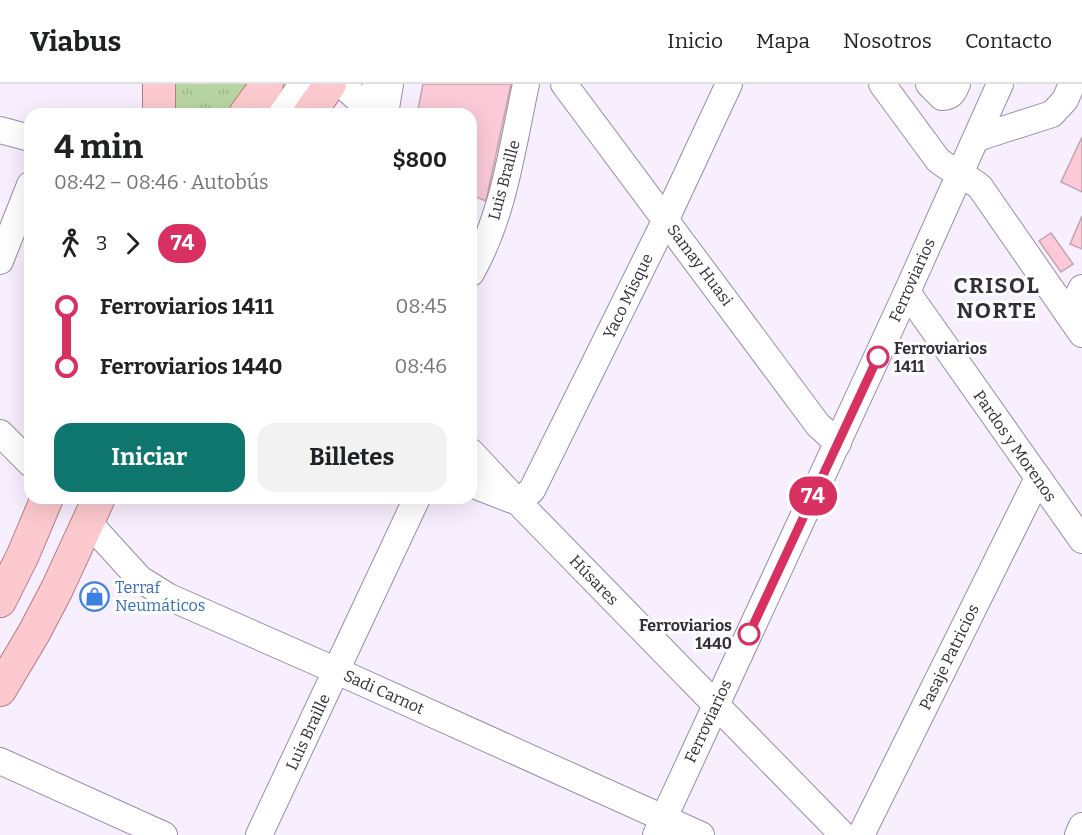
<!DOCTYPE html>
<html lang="es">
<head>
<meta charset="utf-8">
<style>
  :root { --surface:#fff; --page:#f2f2f2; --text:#202124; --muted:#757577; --line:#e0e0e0; --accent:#0f766e }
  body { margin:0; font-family:Bitter,serif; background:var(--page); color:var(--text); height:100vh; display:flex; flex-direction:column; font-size:22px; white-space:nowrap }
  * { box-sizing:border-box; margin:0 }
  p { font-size:20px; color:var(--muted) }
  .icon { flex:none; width:33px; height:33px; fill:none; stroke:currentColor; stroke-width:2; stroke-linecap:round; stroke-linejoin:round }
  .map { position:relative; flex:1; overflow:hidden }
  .drawer { position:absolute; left:24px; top:24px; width:453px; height:396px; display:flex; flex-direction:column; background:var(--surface); border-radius:18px; box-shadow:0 6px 24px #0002 }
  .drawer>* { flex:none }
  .badge { padding:0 12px; border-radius:20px; font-size:21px; line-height:39px }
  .map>.badge { position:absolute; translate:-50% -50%; box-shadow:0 0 0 3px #fff }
  .legs { display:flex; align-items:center; gap:9px; height:66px; padding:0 30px; font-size:20px }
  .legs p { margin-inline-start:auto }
  .overview { display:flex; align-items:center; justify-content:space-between; height:102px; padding:0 30px }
  h1 { font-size:33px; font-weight:700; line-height:45px }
  .button { display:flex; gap:12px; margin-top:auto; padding:12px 30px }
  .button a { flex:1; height:69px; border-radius:18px; background:var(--accent); color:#fff; font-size:24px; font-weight:700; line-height:69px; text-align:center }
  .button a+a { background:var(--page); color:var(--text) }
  ul { padding:0 30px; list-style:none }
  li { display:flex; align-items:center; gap:21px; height:60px; font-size:22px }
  li i { display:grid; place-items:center; width:9px; height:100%; margin:0 8px; background:currentColor }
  li i::after { content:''; width:15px; height:15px; margin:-8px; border:4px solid; border-radius:50%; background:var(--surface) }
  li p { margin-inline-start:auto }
  li:first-child i { background:linear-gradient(#0000 50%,currentColor 0) }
  li:last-child i { background:linear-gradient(currentColor 50%,#0000 0) }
  header { display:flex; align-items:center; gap:36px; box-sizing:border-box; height:84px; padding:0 30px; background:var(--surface); border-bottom:2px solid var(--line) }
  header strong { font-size:28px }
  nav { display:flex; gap:33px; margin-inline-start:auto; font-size:21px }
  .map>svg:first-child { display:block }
</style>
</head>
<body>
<header>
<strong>Viabus</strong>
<nav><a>Inicio</a><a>Mapa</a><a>Nosotros</a><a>Contacto</a></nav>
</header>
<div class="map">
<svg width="1082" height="751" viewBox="0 0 1082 751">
  <defs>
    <pattern id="park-tufts" width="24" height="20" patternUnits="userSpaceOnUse" patternTransform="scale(1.5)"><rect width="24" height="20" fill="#b7d5a2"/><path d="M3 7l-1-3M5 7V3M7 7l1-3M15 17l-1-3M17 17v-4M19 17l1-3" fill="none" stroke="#9eb78c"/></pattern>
  </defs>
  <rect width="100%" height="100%" fill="#f7eefe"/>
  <polygon fill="url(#park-tufts)" points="171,0 250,0 230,30 170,30"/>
  <g fill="#fbc9d7" stroke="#c4a4ad" stroke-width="1.5">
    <polygon points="423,0 511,0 486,117 471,111 471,30 417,30"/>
    <polygon points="1082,53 1082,108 1061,98"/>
    <polygon points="1082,132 1082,165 1070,160"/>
    <polygon points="1051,149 1073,180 1061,188 1039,157"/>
  </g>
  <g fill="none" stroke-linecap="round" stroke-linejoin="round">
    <defs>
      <g id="minor">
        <polyline points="341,0 366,22"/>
        <polyline points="564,0 818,341 838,359"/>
        <path d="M 882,0 L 938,76 C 951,87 967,92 980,103 L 1082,250"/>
        <path d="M 929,0 L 942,13 C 952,12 953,9 957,0"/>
        <polyline points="281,30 301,2 307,0"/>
        <polyline points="360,30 378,0"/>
        <polyline points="385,30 390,0"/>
        <polyline points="0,46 30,54"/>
        <polyline points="977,54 1052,30 1065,16 1072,0"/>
        <polyline points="0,177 30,101"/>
        <path d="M 471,189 C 504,131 512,64 526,0"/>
        <polyline points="907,208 1082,456"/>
        <polyline points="1068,230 1082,204"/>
        <polyline points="0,349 30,379"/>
        <polyline points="471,368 518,418 843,751"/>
        <polyline points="471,400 512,416"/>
        <polyline points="518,418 532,406 666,135 729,0"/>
        <polyline points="88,438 140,495 169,513 337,587 701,751"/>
        <polyline points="0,677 164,751"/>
        <polyline points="259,751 417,414"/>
        <polyline points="656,751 907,208 1000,0"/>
        <polyline points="861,751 1038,394"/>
        <polyline points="1078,751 1082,742"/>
      </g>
      <g id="major">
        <polyline points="159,30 159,0"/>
        <polyline points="245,30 267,0"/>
        <polyline points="309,30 330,0"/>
        <polyline points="0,517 23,471 47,414"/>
        <polyline points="0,606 34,549 57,505 99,414"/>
      </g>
    </defs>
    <use href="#minor" stroke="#998ca4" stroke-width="28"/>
    <use href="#major" stroke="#b57c85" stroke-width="34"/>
    <use href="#minor" stroke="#fff" stroke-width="26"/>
    <use href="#major" stroke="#fccace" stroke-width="32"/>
  </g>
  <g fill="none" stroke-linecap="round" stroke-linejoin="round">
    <defs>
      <polyline id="line-1" points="749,550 878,273"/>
    </defs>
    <use href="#line-1" stroke="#fff" stroke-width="14"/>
    <use href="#line-1" stroke="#d93062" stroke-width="9"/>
  </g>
  <defs>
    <symbol id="shop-ring" viewBox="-11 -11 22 22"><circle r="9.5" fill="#fff" stroke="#3f7fe0" stroke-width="1.5"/><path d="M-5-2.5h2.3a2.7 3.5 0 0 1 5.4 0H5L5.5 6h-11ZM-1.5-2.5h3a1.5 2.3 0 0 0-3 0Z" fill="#3f7fe0"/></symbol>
  </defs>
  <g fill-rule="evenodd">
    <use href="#shop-ring" x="78" y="496" width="33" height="33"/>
  </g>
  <g fill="#fff" stroke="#d93062" stroke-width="3">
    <circle cx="878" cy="273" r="10"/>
    <circle cx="749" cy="550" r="10"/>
  </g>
  <g text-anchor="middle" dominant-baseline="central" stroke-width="6" stroke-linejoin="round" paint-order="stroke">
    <g font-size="16" fill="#342e38" stroke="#fff">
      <text transform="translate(504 96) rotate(-75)">Luis Braille</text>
      <text transform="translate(700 181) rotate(53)">Samay Huasi</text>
      <text transform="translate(912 196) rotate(-66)">Ferroviarios</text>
      <text transform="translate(628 212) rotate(-64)">Yaco Misque</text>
      <text transform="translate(1015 362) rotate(55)">Pardos y Morenos</text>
      <text transform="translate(594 496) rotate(46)">Húsares</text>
      <text transform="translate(949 573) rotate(-64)">Pasaje Patricios</text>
      <text transform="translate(384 608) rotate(24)">Sadi Carnot</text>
      <text transform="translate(708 637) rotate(-65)">Ferroviarios</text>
      <text transform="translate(308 648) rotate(-65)">Luis Braille</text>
    </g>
    <g font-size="16" font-weight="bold" fill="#342e38" stroke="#fff" text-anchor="start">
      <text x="894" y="264">Ferroviarios<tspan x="894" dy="18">1411</tspan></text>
      <text x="732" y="541" text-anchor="end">Ferroviarios<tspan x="732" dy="18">1440</tspan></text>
    </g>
    <g font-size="16" fill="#366cbe" stroke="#fff" text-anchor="start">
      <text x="115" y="503">Terraf<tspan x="115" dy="18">Neumáticos</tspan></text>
    </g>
    <g font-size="22" font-weight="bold" letter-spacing="1.5" fill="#342e38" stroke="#fff">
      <text x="997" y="201">CRISOL<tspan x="997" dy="25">NORTE</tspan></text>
    </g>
  </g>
</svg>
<b class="badge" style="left:813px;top:412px;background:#d93062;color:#fff">74</b>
<section class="drawer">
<div class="overview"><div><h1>4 min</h1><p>08:42 – 08:46 · Autobús</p></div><b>$800</b></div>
<div class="legs"><svg class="icon" aria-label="walk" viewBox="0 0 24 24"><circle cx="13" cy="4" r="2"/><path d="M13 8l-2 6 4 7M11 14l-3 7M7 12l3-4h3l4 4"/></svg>3<svg class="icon" aria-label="forward" viewBox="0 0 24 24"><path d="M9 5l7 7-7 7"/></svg><b class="badge" style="background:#d93062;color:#fff">74</b></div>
<ul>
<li><i style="color:#d93062"></i><b>Ferroviarios 1411</b><p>08:45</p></li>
<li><i style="color:#d93062"></i><b>Ferroviarios 1440</b><p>08:46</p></li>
</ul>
<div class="button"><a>Iniciar</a><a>Billetes</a></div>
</section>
</div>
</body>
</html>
